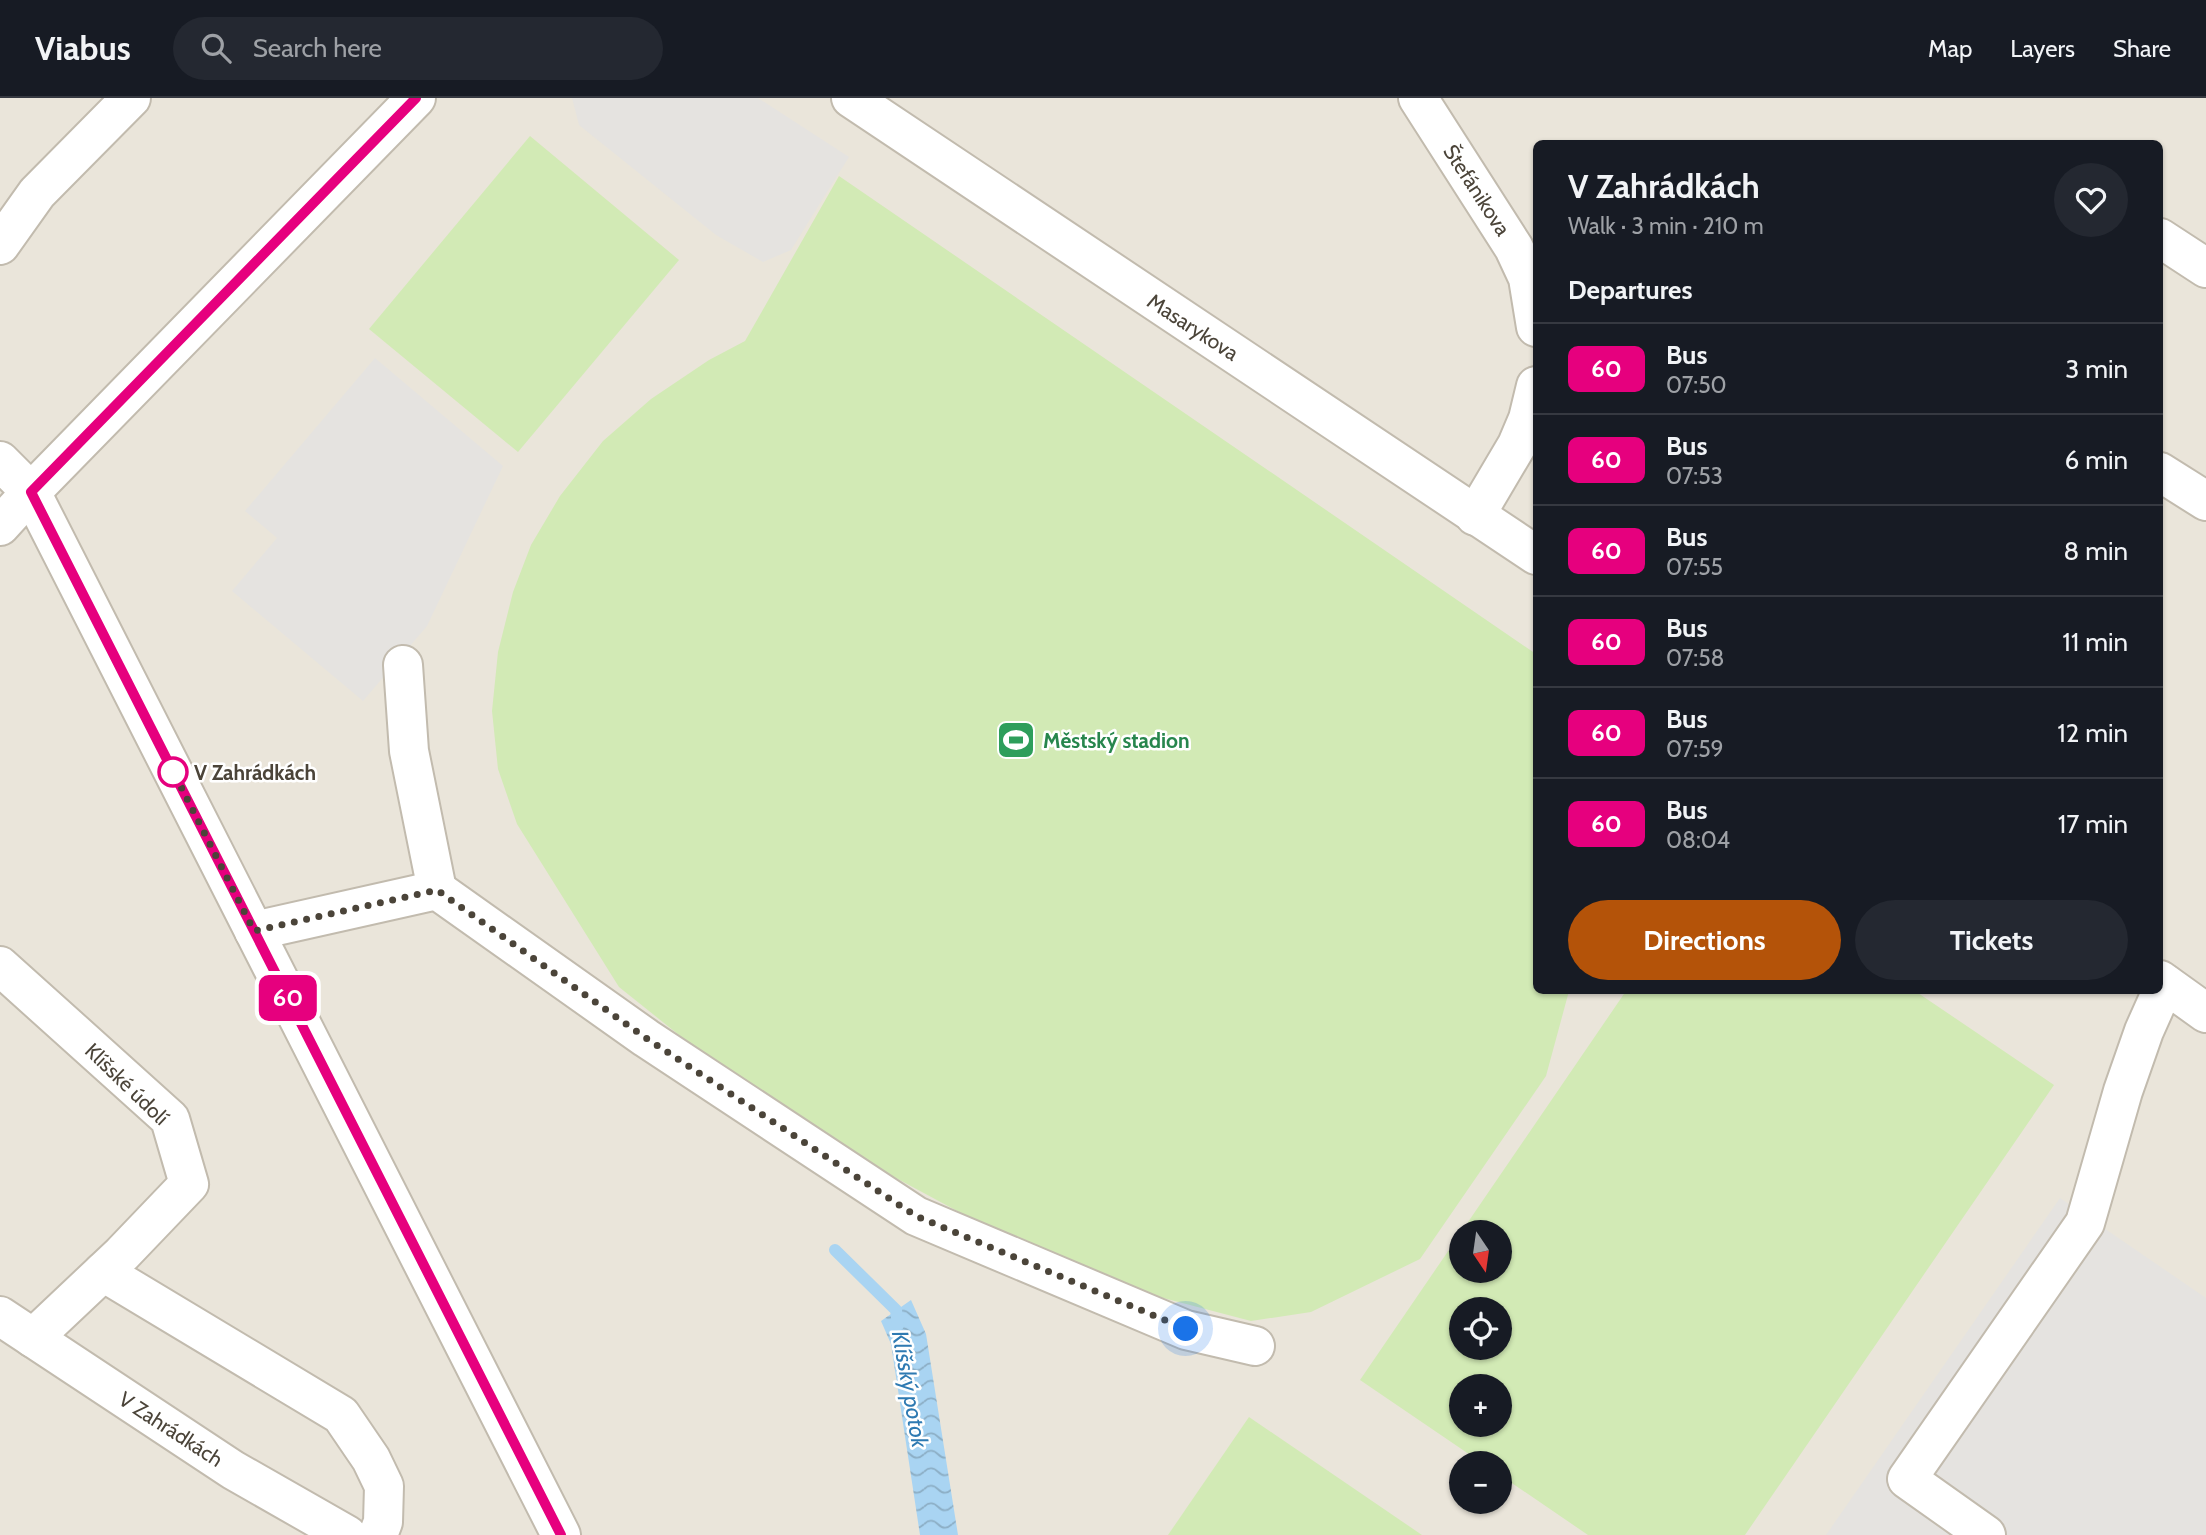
<!DOCTYPE html>
<html lang="en">
<head>
<meta charset="utf-8">
<style>
  :root { --surface:#171b24; --page:#242831; --text:#f1f3f6; --muted:#9ea1a6; --line:#363941; --accent:#b45309 }
  body { margin:0; font-family:Cabin,sans-serif; background:var(--page); color:var(--text); height:100vh; display:flex; flex-direction:column; font-size:26px; white-space:nowrap }
  * { box-sizing:border-box; margin:0 }
  p { font-size:23px; color:var(--muted) }
  .icon { flex:none; width:38px; height:38px; fill:none; stroke:currentColor; stroke-width:2; stroke-linecap:round; stroke-linejoin:round }
  .map { position:relative; flex:1; overflow:hidden }
  .drawer { position:absolute; left:1533px; top:42px; width:630px; height:854px; display:flex; flex-direction:column; background:var(--surface); border-radius:10px; box-shadow:0 2px 5px #0004 }
  .drawer>* { flex:none }
  .badge { padding:0 14px; border-radius:10px; font-size:24px; line-height:46px }
  .needle { width:46px; rotate:167deg }
  .buttons { position:absolute; left:1449px; top:1122px; display:grid; gap:14px }
  .buttons a { display:grid; place-items:center; width:63px; height:63px; border-radius:50%; background:var(--surface); box-shadow:0 2px 5px #0004; font-size:35px }
  .you { position:absolute; width:35px; height:35px; margin:-18px; border:5px solid #fff; border-radius:50%; background:#1a73e8; box-shadow:0 0 0 10px #1a73e833 }
  .map>.badge { position:absolute; translate:-50% -50%; box-shadow:0 0 0 4px #fff }
  h2 { padding:0 35px; font-size:26px; line-height:63px }
  .round { display:grid; place-items:center; flex:none; width:74px; height:74px; border-radius:37px; background:var(--page) }
  .summary { display:flex; align-items:center; justify-content:space-between; height:119px; padding:0 35px }
  h1 { font-size:33px; font-weight:700; line-height:52px }
  .action { display:flex; gap:14px; margin-top:auto; padding:14px 35px }
  .action a { flex:1; height:80px; border-radius:42px; background:var(--accent); color:#fff; font-size:28px; font-weight:700; line-height:80px; text-align:center }
  .action a+a { background:var(--page); color:var(--text) }
  ul { padding:0; list-style:none }
  li { display:flex; align-items:center; gap:21px; height:91px; padding:0 35px; border-top:2px solid var(--line) }
  li div { flex:1 }
  li b { display:block; font-size:26px }
  li em { font-style:normal }
  li .badge { min-width:77px; font-weight:700; text-align:center }
  header { display:flex; align-items:center; gap:42px; box-sizing:border-box; height:98px; padding:0 35px; background:var(--surface); border-bottom:2px solid var(--line) }
  header strong { font-size:33px }
  nav { display:flex; gap:38px; margin-inline-start:auto; font-size:24px }
  .search { width:490px; height:63px; background:var(--page); display:flex; align-items:center; gap:18px; box-sizing:border-box; padding:0 24px; border-radius:38px; color:var(--muted); font-size:26px }
  .map>svg:first-child { display:block }
</style>
</head>
<body>
<header>
<strong>Viabus</strong>
<div class="search"><svg class="icon" aria-label="search" viewBox="0 0 24 24"><circle cx="10" cy="10" r="6"/><path d="M15 15l6 6"/></svg>Search here</div>
<nav><a>Map</a><a>Layers</a><a>Share</a></nav>
</header>
<div class="map">
<svg width="2206" height="1437" viewBox="0 0 2206 1437">
  <defs>
    <pattern id="water-waves" width="16" height="10" patternUnits="userSpaceOnUse" patternTransform="scale(1.75)"><rect width="16" height="10" fill="#a9d4f2"/><path d="M0 5q4-4 8 0t8 0" fill="none" stroke="#8caec5"/></pattern>
  </defs>
  <rect width="100%" height="100%" fill="#f6f3ec"/>
  <path fill="#eae5da" fill-rule="evenodd" d="M 0,0 L 2206,0 L 2206,1437 L 0,1437 ZM 1536,46 L 2160,46 L 2160,892 L 1536,892 ZM 1461,1134 L 1500,1134 L 1500,1172 L 1461,1172 ZM 1461,1211 L 1500,1211 L 1500,1250 L 1461,1250 ZM 1461,1288 L 1500,1288 L 1500,1326 L 1461,1326 ZM 1461,1365 L 1500,1365 L 1500,1404 L 1461,1404 Z"/>
  <g fill="#d2eab5" fill-rule="evenodd">
    <polygon points="530,38 679,162 518,354 369,231"/>
    <polygon points="839,78 1536,556 1536,892 1569,893 1546,978 1420,1161 1311,1214 1251,1223 1129,1191 987,1129 881,1072 689,945 619,889 517,726 498,671 492,613 498,554 513,494 531,447 560,398 603,343 651,301 709,262 745,243"/>
    <path d="M 1626,893 L 1915,893 L 2054,987 L 1745,1437 L 1588,1437 L 1500,1377 L 1500,1365 L 1482,1365 L 1360,1282 ZM 1500,1134 L 1500,1172 L 1461,1172 L 1461,1134 ZM 1461,1211 L 1500,1211 L 1500,1250 L 1461,1250 ZM 1500,1288 L 1500,1326 L 1461,1326 L 1461,1288 Z"/>
    <polygon points="1249,1319 1422,1437 1168,1437"/>
  </g>
  <g fill="#e5e3e0">
    <polygon points="572,0 758,0 849,59 791,152 763,164 716,137 579,27"/>
    <polygon points="375,260 503,368 427,528 363,603 232,493 277,440 245,413"/>
    <polygon points="2060,1100 2206,1200 2206,1437 1826,1437"/>
  </g>
  <polygon fill="url(#water-waves)" points="911,1202 926,1236 958,1437 920,1437 891,1246 881,1223"/>
  <g fill="none" stroke-linecap="round" stroke-linejoin="round">
    <polyline stroke="#a9d4f2" stroke-width="12" points="835,1152 896,1212 898,1227"/>
    <defs>
      <g id="minor">
        <polyline points="851,0 1536,457"/>
        <polyline points="1418,0 1514,150 1528,180 1536,229"/>
        <polyline points="2160,140 2206,170"/>
        <polyline points="0,147 37,95 131,0"/>
        <polyline points="0,363 31,394 561,1437"/>
        <polyline points="2160,374 2206,403"/>
        <polyline points="1475,418 1517,347 1528,321 1536,288"/>
        <polyline points="0,428 31,394 416,0"/>
        <polyline points="403,567 409,653 437,792"/>
        <polyline points="254,833 437,792 646,940 916,1118 1186,1232 1255,1248"/>
        <polyline points="0,868 170,1021 189,1086 122,1156 33,1240"/>
        <polyline points="2160,882 2206,915"/>
        <polyline points="103,1174 341,1317 371,1361 384,1388 383,1424 378,1437"/>
        <polyline points="0,1218 233,1372 347,1437"/>
        <polyline points="1986,1437 1907,1381 2085,1125 2123,993 2144,933 2165,886"/>
      </g>
    </defs>
    <use href="#minor" stroke="#c2bbae" stroke-width="42"/>
    <use href="#minor" stroke="#fff" stroke-width="38"/>
  </g>
  <g fill="none" stroke-linecap="round" stroke-linejoin="round">
    <defs>
      <polyline id="line" points="416,0 31,394 561,1437"/>
    </defs>
    <use href="#line" stroke="#fff" stroke-width="16"/>
    <use href="#line" stroke="#e6007e" stroke-width="10"/>
    <polyline stroke="#4b4439" stroke-width="7" stroke-dasharray="0 12.6" points="173,674 169,665 254,833 437,792 646,940 916,1118 1186,1231"/>
  </g>
  <defs>
    <symbol id="stadium-square" viewBox="-11 -11 22 22"><rect x="-9" y="-9" width="18" height="18" rx="4" fill="#2e9e5b" stroke="#fff"/><path d="M0-5a6.5 5 0 1 0 0 10a6.5 5 0 1 0 0-10ZM-3.5-1.8h7v3.6h-7Z" fill="#fff"/></symbol>
  </defs>
  <g fill-rule="evenodd">
    <use href="#stadium-square" x="994" y="620" width="44" height="44"/>
  </g>
  <circle fill="#fff" stroke="#e6007e" stroke-width="3.5" cx="173" cy="674" r="14"/>
  <g text-anchor="middle" dominant-baseline="central" stroke-width="5" stroke-linejoin="round" paint-order="stroke">
    <g font-size="21" fill="#4b4439" stroke="#fff">
      <text transform="translate(1477 92) rotate(57)">Štefánikova</text>
      <text transform="translate(1193 229) rotate(33)">Masarykova</text>
      <text transform="translate(127 986) rotate(44)">Klíšské údolí</text>
      <text transform="translate(171 1331) rotate(33)">V Zahrádkách</text>
    </g>
    <g font-size="21" font-weight="bold" fill="#27864d" stroke="#fff" text-anchor="start">
      <text x="1043" y="642">Městský stadion</text>
    </g>
    <g font-size="21" font-weight="bold" fill="#4b4439" stroke="#fff" text-anchor="start">
      <text x="194" y="674">V Zahrádkách</text>
    </g>
    <g font-size="23" font-style="italic" fill="#2e7ab2" stroke="#fff">
      <text transform="translate(910 1291) rotate(80)">Klíšský potok</text>
    </g>
  </g>
</svg>
<div class="buttons">
<a><svg class="needle" viewBox="-14 -14 28 28"><path d="M0-13l5 13h-10z" fill="#e53935"/><path d="M0 13l5-13h-10z" fill="#9ea1a6"/></svg></a>
<a><svg class="icon" aria-label="locate" viewBox="0 0 24 24"><circle cx="12" cy="12" r="6"/><path d="M12 2v4M12 18v4M2 12h4M18 12h4"/></svg></a>
<a>+</a>
<a>−</a>
</div>
<div class="you" style="left:1186px;top:1231px"></div>
<b class="badge" style="left:288px;top:900px;background:#e6007e;color:#fff">60</b>
<section class="drawer">
<div class="summary"><div><h1>V Zahrádkách</h1><p>Walk · 3 min · 210 m</p></div><a class="round"><svg class="icon" aria-label="heart" viewBox="0 0 24 24"><path d="M12 20l-8-8c-3-5 5-10 8-4 3-6 11-1 8 4z"/></svg></a></div>
<h2>Departures</h2>
<ul>
<li><span class="badge" style="background:#e6007e;color:#fff">60</span><div><b>Bus</b><p>07:50</p></div><em>3 min</em></li>
<li><span class="badge" style="background:#e6007e;color:#fff">60</span><div><b>Bus</b><p>07:53</p></div><em>6 min</em></li>
<li><span class="badge" style="background:#e6007e;color:#fff">60</span><div><b>Bus</b><p>07:55</p></div><em>8 min</em></li>
<li><span class="badge" style="background:#e6007e;color:#fff">60</span><div><b>Bus</b><p>07:58</p></div><em>11 min</em></li>
<li><span class="badge" style="background:#e6007e;color:#fff">60</span><div><b>Bus</b><p>07:59</p></div><em>12 min</em></li>
<li><span class="badge" style="background:#e6007e;color:#fff">60</span><div><b>Bus</b><p>08:04</p></div><em>17 min</em></li>
</ul>
<div class="action"><a>Directions</a><a>Tickets</a></div>
</section>
</div>
</body>
</html>
